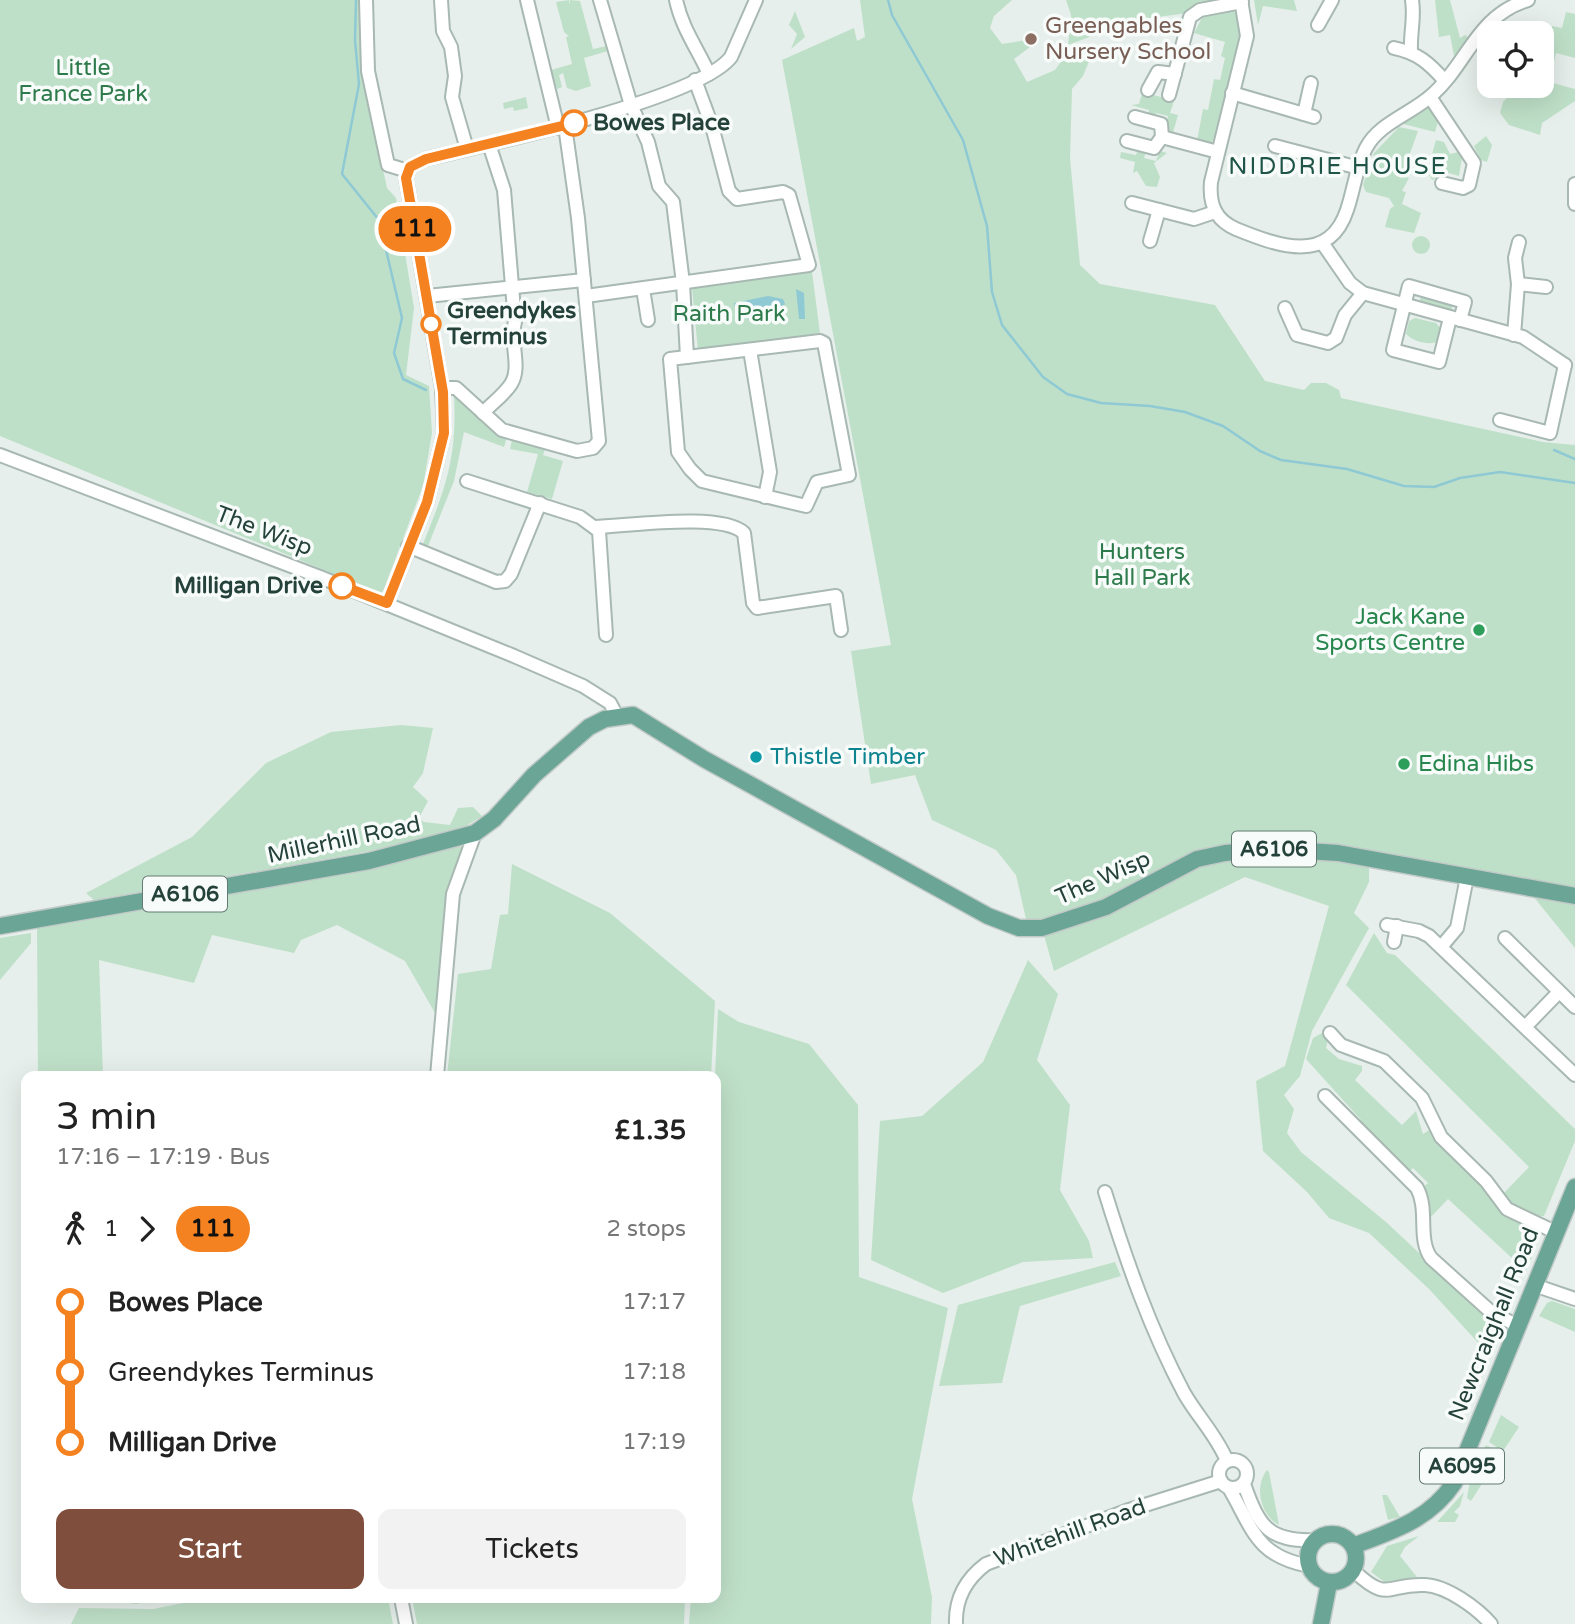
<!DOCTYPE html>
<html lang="en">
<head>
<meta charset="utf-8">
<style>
  :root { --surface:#fff; --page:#f2f2f2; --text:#222; --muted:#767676; --accent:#804e3d }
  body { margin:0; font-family:"Varela Round",sans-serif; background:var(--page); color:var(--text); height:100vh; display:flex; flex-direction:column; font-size:26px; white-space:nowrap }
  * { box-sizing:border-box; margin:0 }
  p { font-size:23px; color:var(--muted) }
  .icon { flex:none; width:38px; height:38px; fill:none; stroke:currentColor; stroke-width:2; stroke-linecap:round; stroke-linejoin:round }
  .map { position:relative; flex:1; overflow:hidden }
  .sheet { position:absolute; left:21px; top:1071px; width:700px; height:532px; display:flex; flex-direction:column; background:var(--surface); border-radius:14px; box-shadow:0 7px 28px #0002 }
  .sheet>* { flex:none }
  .badge { padding:0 14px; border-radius:23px; font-size:24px; line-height:46px }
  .controls { position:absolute; left:1477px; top:21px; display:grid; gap:14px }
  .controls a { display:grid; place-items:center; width:77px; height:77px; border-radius:14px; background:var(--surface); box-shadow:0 7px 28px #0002; font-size:35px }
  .map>.badge { position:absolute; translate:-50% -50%; box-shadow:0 0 0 4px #fff }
  .legs { display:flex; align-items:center; gap:10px; height:77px; padding:0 35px; font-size:23px }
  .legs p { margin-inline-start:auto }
  .head { display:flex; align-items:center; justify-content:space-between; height:119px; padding:0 35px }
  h1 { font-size:38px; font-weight:600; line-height:52px }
  .cta { display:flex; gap:14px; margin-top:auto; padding:14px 35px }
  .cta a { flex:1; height:80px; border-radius:14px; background:var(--accent); color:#fff; font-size:28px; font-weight:600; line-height:80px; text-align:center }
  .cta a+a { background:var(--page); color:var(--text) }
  ul { padding:0 35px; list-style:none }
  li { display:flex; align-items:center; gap:24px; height:70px; font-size:26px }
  li i { display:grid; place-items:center; width:10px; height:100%; margin:0 9px; background:currentColor }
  li i::after { content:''; width:18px; height:18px; margin:-9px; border:5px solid; border-radius:50%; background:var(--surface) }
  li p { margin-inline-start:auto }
  li:first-child i { background:linear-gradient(#0000 50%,currentColor 0) }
  li:last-child i { background:linear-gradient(currentColor 50%,#0000 0) }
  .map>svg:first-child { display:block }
</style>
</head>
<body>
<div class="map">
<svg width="1575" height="1624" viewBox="0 0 1575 1624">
  <rect width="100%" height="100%" fill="#e6efeb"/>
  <g fill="#bfe0c8">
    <polygon points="0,0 360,0 363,77 387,188 396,198 414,308 406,375 429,386 432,433 423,486 382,594 0,436"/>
    <polygon points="569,0 570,5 570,0 580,1 593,49 607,46 608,51 584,58 591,86 576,91 567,88 563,73 559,75 562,87 557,89 551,70 572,64 566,37 569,36 564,32 556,2"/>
    <polygon points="860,0 1012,0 994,16 990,28 1002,44 1027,40 1030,47 1014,59 1027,82 1055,70 1065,56 1089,45 1095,47 1083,76 1072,89 1070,158 1080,265 1100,284 1215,305 1265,381 1304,390 1311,383 1326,383 1339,390 1341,398 1543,442 1575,445 1575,889 1369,854 1369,882 1354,913 1369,928 1312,1031 1300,1076 1284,1095 1294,1109 1287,1133 1301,1152 1386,1222 1493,1322 1494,1337 1482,1347 1429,1289 1369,1233 1329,1218 1307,1192 1263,1151 1256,1081 1285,1066 1329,906 1245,877 1054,971 1042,928 1026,919 1016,875 996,850 932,820 915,775 871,784 851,651 891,645 782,60 854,28 857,41 865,37"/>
    <polygon points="1066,0 1227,0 1188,13 1135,20 1068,45 1071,15"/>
    <polygon points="1254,0 1294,0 1297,11 1263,6 1258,25"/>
    <polygon points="1435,0 1450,0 1460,38 1465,35 1469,38 1454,56 1450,35 1439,37"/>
    <polygon points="795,11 805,37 791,49 797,34 789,25"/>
    <polygon points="1233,11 1239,15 1241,35 1215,137 1211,143 1197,141 1203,109 1208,110 1214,79 1220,80 1225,58 1221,56 1225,42 1194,33 1203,16"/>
    <polygon points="1566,12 1575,14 1575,58 1556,53 1549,82 1575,89 1575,101 1542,123 1540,135 1509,125 1500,113 1503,102 1518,86 1542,86 1542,34 1549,36 1552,26 1562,28"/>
    <polygon points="1147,93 1174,101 1170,113 1178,115 1172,136 1165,132 1168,116 1156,113 1154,119 1148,116 1149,110 1131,105 1139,104 1142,94"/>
    <polygon points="526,97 528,108 514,111 513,107 504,109 503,103"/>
    <polygon points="1430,107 1439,117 1435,132 1403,124"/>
    <polygon points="1399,127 1418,131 1408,159 1411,160 1405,177 1409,178 1402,191 1406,192 1402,204 1421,213 1414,233 1385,227 1390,209 1394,206 1389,198 1366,192 1363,185 1374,153"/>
    <polygon points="1486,136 1492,145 1487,162 1481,160 1474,146"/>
    <polygon points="1436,140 1444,142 1450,154 1463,151 1468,158 1462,157 1459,176 1442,171 1440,177 1432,180 1427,172"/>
    <polygon points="1138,149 1146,151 1144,158 1156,161 1160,151 1167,153 1154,163 1160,177 1157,187 1146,186 1137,171 1133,173 1135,162 1120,158 1121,152 1136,155"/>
    <circle cx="1421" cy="245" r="9"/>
    <polygon points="812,272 820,333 698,351 692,288"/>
    <polygon points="1421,297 1453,305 1451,311 1419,303"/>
    <path d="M 1415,318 L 1436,323 L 1441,329 L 1439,342 C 1427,345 1414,342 1406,334 L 1409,321 Z"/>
    <path d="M 454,393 L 507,437 L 504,447 L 464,432 L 454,481 L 428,546 L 423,544 C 447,484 457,458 454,393 Z"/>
    <polygon points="525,439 560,449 563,454 545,449 543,455 563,461 552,499 527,492 538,454 510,449 512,440 520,442"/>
    <polygon points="401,725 433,728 423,773 413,787 428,801 419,818 424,822 450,825 458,808 473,807 482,816 461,829 365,852 94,900 86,893 192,837 266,763 331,732"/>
    <polygon points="464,846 438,1018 405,961 337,925 301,940 294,953 212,935 194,983 99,960 103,1076 38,1076 37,925"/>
    <polygon points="512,864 610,913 715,1001 711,1076 447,1076 458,974 491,969 500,915 508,914"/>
    <polygon points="1533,896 1575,904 1575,948"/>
    <polygon points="31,933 31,943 0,980 0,938"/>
    <path d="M 1374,933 L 1387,953 L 1395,955 L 1575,1129 L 1575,1141 L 1544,1216 C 1529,1217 1512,1207 1503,1194 L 1529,1167 L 1346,985 Z"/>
    <polygon points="1028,960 1058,994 1037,1060 1070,1105 1060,1190 1089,1241 1093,1258 1023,1262 943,1293 871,1260 880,1121 922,1116 983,1062"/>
    <polygon points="718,1009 739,1022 809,1044 858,1105 859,1277 948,1308 912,1499 932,1597 931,1624 689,1624 691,1598 716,1598 715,1076"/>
    <polygon points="1322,1033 1328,1040 1326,1048 1339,1059 1362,1066 1362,1071 1355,1080 1402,1125 1416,1111 1423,1134 1431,1129 1486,1187 1499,1208 1509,1217 1535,1232 1536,1247 1526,1271 1448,1199 1428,1220 1422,1188 1428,1183 1413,1168 1407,1174 1357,1125 1361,1120 1306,1059 1313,1038"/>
    <polygon points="1115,1262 1121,1276 1020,1306 1002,1383 939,1386 958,1305"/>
    <polygon points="1552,1301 1575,1309 1575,1332 1539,1316 1547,1303"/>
    <polygon points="1501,1415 1519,1427 1503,1451 1489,1442"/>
    <polygon points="1486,1445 1501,1454 1471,1501 1467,1498 1470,1481"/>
    <path d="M 1267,1470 L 1269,1472 L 1279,1525 C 1260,1515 1254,1486 1267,1470 Z"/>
    <polygon points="1464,1492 1460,1506 1454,1512 1459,1515 1455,1522 1437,1522"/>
    <polygon points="1382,1495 1387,1495 1400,1517 1388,1520"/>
    <polygon points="1419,1536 1405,1547 1400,1556 1417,1577 1386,1583 1371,1572 1387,1546"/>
    <polygon points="96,1598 166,1598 136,1604"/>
    <polygon points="208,1598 388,1598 393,1624 71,1624 79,1608 153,1609"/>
    <polygon points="412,1598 685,1598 684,1624 417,1624"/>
  </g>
  <g fill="#8ec9d4">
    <polygon points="796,289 804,293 805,319 799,319"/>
    <polygon points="768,296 783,299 785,304 767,317 737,319 734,303"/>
  </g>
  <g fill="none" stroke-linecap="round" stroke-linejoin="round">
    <g stroke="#8ec9d4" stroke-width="2.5">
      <polyline points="356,0 355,40 359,84 342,174 379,220 402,318 394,353 403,379 426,390"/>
      <polyline points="888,0 892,15 963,140 987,226 992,292 1002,325 1043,377 1067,394 1101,403 1150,406 1185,412 1223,426 1260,451 1281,460 1347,469 1404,486 1434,487 1460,478 1500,472 1575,483"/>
      <polyline points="1554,450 1575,459"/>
    </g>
    <defs>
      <g id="minor">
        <polyline points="366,0 368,71 388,165 408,171"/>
        <polyline points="441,0 443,31 451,47 455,76 452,97 467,149"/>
        <polyline points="527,0 558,128"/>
        <polyline points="600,0 631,105 648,142 659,186 673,202 683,283 687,357"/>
        <path d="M 676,0 C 682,28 697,48 709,74"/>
        <path d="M 1241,0 L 1247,36 L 1211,182 C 1209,204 1215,220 1236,229 C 1278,246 1329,265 1347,210 C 1354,190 1356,167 1366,148 C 1379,123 1411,114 1432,95 C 1468,63 1476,16 1528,0"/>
        <polyline points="1318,25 1332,0"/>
        <path d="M 1394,48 C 1418,53 1429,63 1445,81"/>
        <path d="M 1411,51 C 1410,32 1415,19 1412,0"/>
        <polyline points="1148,90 1158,72 1175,74"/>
        <polyline points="1232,93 1314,117"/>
        <polyline points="1169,95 1190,17 1200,10 1242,2"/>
        <polyline points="1430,97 1474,163 1469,185 1463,188 1442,183"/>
        <polyline points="1304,114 1311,83"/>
        <polyline points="1135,117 1161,124 1162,137"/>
        <polyline points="1127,141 1154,148 1162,137 1218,152"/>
        <polyline points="1275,146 1359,168"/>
        <polyline points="1575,184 1575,204"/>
        <polyline points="1132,203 1194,219 1215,212"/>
        <polyline points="1150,241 1159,210"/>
        <polyline points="1323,244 1350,283 1363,293 1523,337 1565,365"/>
        <polyline points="1518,284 1515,258 1519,242"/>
        <polyline points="643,289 648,320"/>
        <polyline points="427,296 584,280"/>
        <polyline points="586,296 809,265 789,195 783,192 737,199 729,191 712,126 695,80"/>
        <polyline points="1285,308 1297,335 1328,343 1336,338 1345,315 1363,293"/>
        <polyline points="1450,318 1439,362 1393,350 1409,286 1465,302 1460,320"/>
        <polyline points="1514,335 1518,284 1546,287"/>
        <polygon points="820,341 824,343 849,475 817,482 806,506 702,481 690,469 678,452 670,359"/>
        <polyline points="750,350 770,472 765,497"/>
        <polyline points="442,388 456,388 502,430 577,451 593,448 599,441 578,218 565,126"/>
        <path d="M 483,413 C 491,404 504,395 511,384 C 522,367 509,342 515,322 L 504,190 L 489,144"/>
        <polyline points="1500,420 1550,433 1565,365"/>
        <polyline points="0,455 320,577 514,656 583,686 610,703 617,716"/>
        <polyline points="467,481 580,517 599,531 606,635"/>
        <path d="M 595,527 C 628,526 722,512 744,533 L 753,603 L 757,608 L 836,596 L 841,630"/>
        <polyline points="408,546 496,582 505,581 511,574 540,503"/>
        <path d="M 387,603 L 427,502 L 444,433 L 442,388 L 406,178 L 410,167 L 426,159 C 485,145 699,99 731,57 L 756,0"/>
        <polyline points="1387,925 1419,931 1429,936 1575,1075"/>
        <polyline points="1505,938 1575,1007"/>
        <polyline points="1394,942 1397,926"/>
        <polyline points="1441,947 1457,928 1467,877"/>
        <polyline points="1525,1027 1559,992"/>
        <polyline points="1330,1033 1341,1045 1384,1061 1422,1098 1441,1137 1486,1181 1507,1209 1555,1232"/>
        <polyline points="437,1076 453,894 475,833"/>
        <path d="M 1325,1096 L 1417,1188 C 1429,1210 1417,1238 1431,1258 L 1491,1312 L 1518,1326"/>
        <path d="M 1105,1192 C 1126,1260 1150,1329 1184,1393 C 1197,1416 1217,1436 1227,1461"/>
        <polyline points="1534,1285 1575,1299"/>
        <circle cx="1233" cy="1474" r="14"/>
        <path d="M 1244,1484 C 1259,1527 1269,1542 1316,1540"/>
        <path d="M 1229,1488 C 1253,1529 1256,1556 1309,1566"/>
        <path d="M 1354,1571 C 1389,1604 1387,1583 1425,1585 C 1447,1586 1477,1608 1491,1624"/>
        <polyline points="401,1598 406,1624"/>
        <path d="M 956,1624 C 955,1599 966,1579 986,1564 L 1126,1511 L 1221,1481"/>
      </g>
      <g id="major">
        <polyline points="0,926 369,861 475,833 494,819 534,775 589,727 605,719 633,715 704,759 988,916 1019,928 1042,928 1106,907 1197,859 1225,853 1275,849 1338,853 1575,896"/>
        <circle cx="1332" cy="1558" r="24"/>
        <path d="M 1353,1546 C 1393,1531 1429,1520 1454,1483 L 1575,1187"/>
        <polyline points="1321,1624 1329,1583"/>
      </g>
    </defs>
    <use href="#minor" stroke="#a8b8b2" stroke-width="16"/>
    <use href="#major" stroke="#c2cac8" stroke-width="19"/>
    <use href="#minor" stroke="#fff" stroke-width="12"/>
    <use href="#major" stroke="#6aa596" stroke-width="16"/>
  </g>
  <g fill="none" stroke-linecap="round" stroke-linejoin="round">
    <defs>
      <polyline id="line-1" points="342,586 387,603 427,502 444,433 443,392 406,178 410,167 426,159 574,123"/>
    </defs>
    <use href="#line-1" stroke="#fff" stroke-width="16"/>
    <use href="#line-1" stroke="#f58220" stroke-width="10"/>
  </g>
  <circle fill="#8d6e63" stroke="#f7fbf9" stroke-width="2.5" cx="1031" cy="39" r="7"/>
  <g fill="#fff" stroke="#f58220" stroke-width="3.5">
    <circle cx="574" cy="123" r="12"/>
    <circle cx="431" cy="324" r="9"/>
    <circle cx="342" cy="586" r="12"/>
  </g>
  <g fill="#2e9e5b" stroke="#f7fbf9" stroke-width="2.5">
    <circle cx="1479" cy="630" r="7"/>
    <circle cx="1404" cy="764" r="7"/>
  </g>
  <circle fill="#0f9aa8" stroke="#f7fbf9" stroke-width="2.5" cx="756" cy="757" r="7"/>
  <g text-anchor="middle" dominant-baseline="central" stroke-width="7" stroke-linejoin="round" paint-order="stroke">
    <g fill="#f7fbf9" stroke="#637a73" stroke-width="2">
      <rect x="1232" y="831.5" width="84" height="35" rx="5"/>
      <rect x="143" y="876.5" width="84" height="35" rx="5"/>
      <rect x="1420" y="1448.5" width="84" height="35" rx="5"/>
    </g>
    <g font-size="21" font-weight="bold" fill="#24423a">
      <text x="1274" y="849">A6106</text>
      <text x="185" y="894">A6106</text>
      <text x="1462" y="1466">A6095</text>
    </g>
    <g font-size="23" fill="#785e54" stroke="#f7fbf9" text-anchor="start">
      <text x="1045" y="26">Greengables<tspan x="1045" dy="26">Nursery School</tspan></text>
    </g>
    <g font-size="23" fill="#2d7a4b" stroke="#f7fbf9">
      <text x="83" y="68">Little<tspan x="83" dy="26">France Park</tspan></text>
      <text x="729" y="314">Raith Park</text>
      <text x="1142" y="552">Hunters<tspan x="1142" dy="26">Hall Park</tspan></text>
    </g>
    <g font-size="23" font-weight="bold" fill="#24423a" stroke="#f7fbf9" text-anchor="start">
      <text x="593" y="123">Bowes Place</text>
      <text x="447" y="311">Greendykes<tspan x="447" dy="26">Terminus</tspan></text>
      <text x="323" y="586" text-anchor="end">Milligan Drive</text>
    </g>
    <g font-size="23" fill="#24423a" stroke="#f7fbf9">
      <text transform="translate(264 531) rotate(21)">The Wisp</text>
      <text transform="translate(344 840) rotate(-12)">Millerhill Road</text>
      <text transform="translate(1103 878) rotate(-24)">The Wisp</text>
      <text transform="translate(1494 1324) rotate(-68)">Newcraighall Road</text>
      <text transform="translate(1070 1533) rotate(-20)">Whitehill Road</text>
    </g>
    <g font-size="23" fill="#27864d" stroke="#f7fbf9" text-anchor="end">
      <text x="1465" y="617">Jack Kane<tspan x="1465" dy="26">Sports Centre</tspan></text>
      <text x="1418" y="764" text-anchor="start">Edina Hibs</text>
    </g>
    <g font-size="23" fill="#0d838f" stroke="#f7fbf9" text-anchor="start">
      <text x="770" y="757">Thistle Timber</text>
    </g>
    <g font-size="24" letter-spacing="2" fill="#1f5548" stroke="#f7fbf9">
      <text x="1338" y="166">NIDDRIE HOUSE</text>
    </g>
  </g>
</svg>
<div class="controls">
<a><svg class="icon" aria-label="locate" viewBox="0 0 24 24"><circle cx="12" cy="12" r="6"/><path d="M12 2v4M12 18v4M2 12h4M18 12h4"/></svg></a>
</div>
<b class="badge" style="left:415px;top:229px;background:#f58220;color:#111">111</b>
<section class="sheet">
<div class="head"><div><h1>3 min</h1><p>17:16 – 17:19 · Bus</p></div><b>£1.35</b></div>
<div class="legs"><svg class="icon" aria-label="walk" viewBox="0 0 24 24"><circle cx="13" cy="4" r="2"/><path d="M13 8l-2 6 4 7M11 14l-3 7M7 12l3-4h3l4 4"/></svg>1<svg class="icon" aria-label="forward" viewBox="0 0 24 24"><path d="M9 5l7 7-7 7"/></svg><b class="badge" style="background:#f58220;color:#111">111</b><p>2 stops</p></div>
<ul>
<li><i style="color:#f58220"></i><b>Bowes Place</b><p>17:17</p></li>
<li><i style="color:#f58220"></i><span>Greendykes Terminus</span><p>17:18</p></li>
<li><i style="color:#f58220"></i><b>Milligan Drive</b><p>17:19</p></li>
</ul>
<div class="cta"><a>Start</a><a>Tickets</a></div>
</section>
</div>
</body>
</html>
